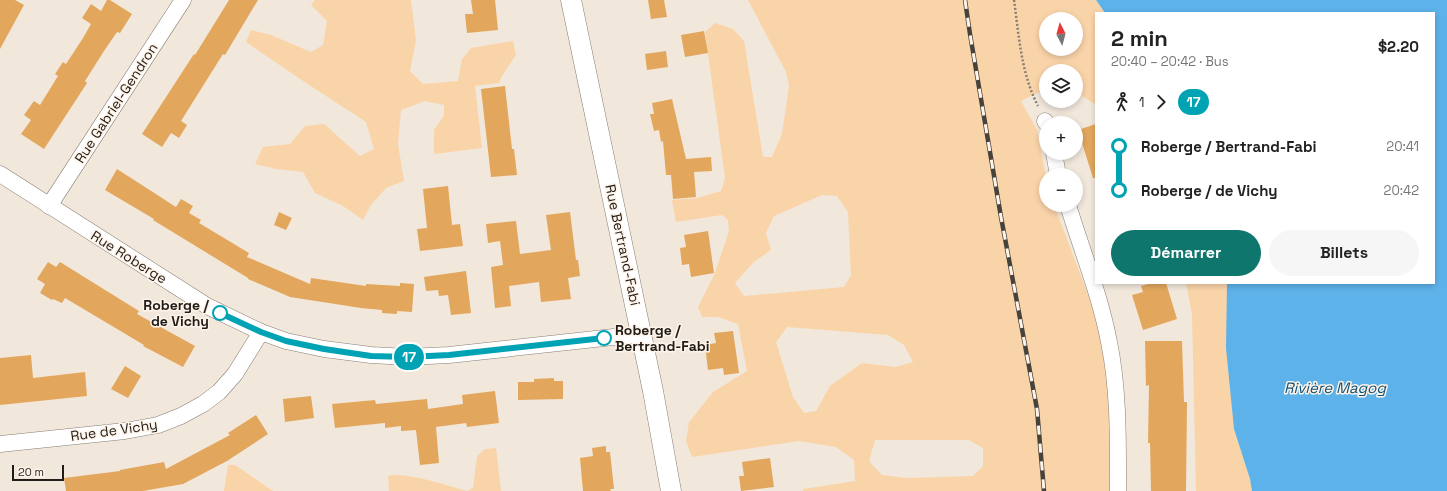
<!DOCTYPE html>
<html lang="fr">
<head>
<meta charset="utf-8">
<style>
  :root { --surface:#fff; --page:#f6f6f6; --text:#222; --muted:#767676; --accent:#0f766e }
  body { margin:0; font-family:"Space Grotesk",sans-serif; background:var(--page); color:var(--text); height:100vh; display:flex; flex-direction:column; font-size:15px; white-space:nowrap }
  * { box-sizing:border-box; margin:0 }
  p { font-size:13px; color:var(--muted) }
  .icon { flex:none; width:22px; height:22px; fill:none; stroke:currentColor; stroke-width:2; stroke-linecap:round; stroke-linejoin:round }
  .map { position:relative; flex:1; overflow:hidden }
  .sheet { position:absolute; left:1095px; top:12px; width:340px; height:272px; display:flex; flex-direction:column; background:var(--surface); border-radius:0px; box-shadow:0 2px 6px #0003 }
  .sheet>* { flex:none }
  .badge { padding:0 8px; border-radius:13px; font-size:14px; line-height:26px }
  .needle { width:26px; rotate:354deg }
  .controls { position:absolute; left:1039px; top:12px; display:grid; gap:8px }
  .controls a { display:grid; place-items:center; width:44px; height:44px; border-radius:50%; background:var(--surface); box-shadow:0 2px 6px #0003; font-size:20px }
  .scale { position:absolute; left:12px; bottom:10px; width:52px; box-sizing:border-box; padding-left:4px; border:2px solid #201c18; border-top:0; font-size:11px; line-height:14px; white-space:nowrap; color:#201c18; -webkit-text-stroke:3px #fff4e9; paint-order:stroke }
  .map>.badge { position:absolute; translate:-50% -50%; box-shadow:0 0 0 2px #fff }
  .legs { display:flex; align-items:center; gap:6px; height:44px; padding:0 16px; font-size:13px }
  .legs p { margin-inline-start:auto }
  .overview { display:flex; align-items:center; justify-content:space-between; height:68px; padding:0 16px }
  h1 { font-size:22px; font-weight:800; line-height:30px }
  .button { display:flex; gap:8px; margin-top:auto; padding:8px 16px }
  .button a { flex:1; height:46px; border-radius:24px; background:var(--accent); color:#fff; font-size:16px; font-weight:800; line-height:46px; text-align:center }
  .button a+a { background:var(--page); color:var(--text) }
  ul { padding:0 16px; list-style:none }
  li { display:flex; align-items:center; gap:14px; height:44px; font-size:15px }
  li i { display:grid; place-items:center; width:6px; height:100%; margin:0 5px; background:currentColor }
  li i::after { content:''; width:10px; height:10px; margin:-5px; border:3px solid; border-radius:50%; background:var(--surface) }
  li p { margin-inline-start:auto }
  li:first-child i { background:linear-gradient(#0000 50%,currentColor 0) }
  li:last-child i { background:linear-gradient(currentColor 50%,#0000 0) }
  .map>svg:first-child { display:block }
</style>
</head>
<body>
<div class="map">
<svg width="1447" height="491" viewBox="0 0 1447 491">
  <rect width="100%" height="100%" fill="#f2e7db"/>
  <g fill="#fad4a9" fill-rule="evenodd">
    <polygon points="315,0 411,0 416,40 410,71 423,84 458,81 462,59 471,48 513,41 516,55 502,76 499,83 475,86 482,148 434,154 434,130 444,115 444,105 425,101 401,110 398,144 404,181 386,188 371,205 363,220 343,206 315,193 303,172 276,169 255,164 263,147 290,144 305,126 324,124 360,156 374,149 366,122 300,79 246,42 251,30 271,35 311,52 323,45 327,21 311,5"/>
    <path d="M 748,0 L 1096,0 L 1105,13 L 1096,13 L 1096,105 L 1076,92 L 1076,71 L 1046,71 L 1046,89 L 1021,101 L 1037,130 L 1046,177 L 1046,205 L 1054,205 L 1092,305 L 1104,353 L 1111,405 L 1110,491 L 803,491 L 803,489 L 855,481 L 854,460 L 836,447 L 799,441 L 692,457 L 686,441 L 689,422 L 713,392 L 747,371 L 738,324 L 718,317 L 702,317 L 698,307 L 715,273 L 729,231 L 728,220 L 722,215 L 676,222 L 672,200 L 697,198 L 721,191 L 725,178 L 705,32 L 715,23 L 733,29 L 744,41 L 763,157 L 772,157 L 782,134 L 789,86 L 786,72 ZM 1046,19 L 1076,19 L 1076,49 L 1046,49 ZM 822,195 L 837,196 L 848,212 L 851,275 L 844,287 L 744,296 L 735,283 L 754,262 L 771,250 L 766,233 L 774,216 ZM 787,327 L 888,335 L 904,345 L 913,362 L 895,367 L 862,363 L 830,386 L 816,411 L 804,413 L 793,397 L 776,342 ZM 875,440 L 969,440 L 983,448 L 983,466 L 973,476 L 907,478 L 882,475 L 869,461 Z"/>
    <polygon points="1186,283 1227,283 1231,389 1234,429 1250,479 1252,491 1196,491 1192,314"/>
    <path d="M 496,448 L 501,491 L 389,491 L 388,476 C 404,471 449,486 467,491 L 473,488 L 477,456 L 485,449 Z"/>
    <polygon points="228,465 235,465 273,491 224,491"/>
  </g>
  <polygon fill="#5db2e9" points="1096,0 1447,0 1447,491 1252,491 1250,479 1234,429 1226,348 1227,283 1434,283 1434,13 1105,13"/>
  <g fill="#e2a75d">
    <polygon points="0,0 15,0 24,5 0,49"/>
    <polygon points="107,0 110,0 132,14 120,33 117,32 104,51 85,81 87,83 44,149 21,134 31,120 24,115 34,101 40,105 58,76 55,74 63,62 66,64 83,38 91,24 82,18 91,4 101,11"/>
    <polygon points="229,0 258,0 225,55 223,54 181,121 187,125 179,138 171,133 162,147 142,134 194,54 195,55"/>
    <polygon points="471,0 495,0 498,30 467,33 465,14 473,14"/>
    <polygon points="648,0 664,0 667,17 651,19"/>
    <polygon points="704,31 708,53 685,57 681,35"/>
    <polygon points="666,51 668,67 647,70 645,54"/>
    <polygon points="505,86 512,149 514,149 517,175 491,177 481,89"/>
    <polygon points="672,99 686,159 711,157 712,171 694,172 696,197 673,199 671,175 666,175 663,141 661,142 659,130 654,131 650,114 654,114 652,103"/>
    <polygon points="1096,124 1096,178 1093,178 1078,130"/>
    <polygon points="117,169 176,207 181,199 193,206 189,213 201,220 199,223 249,253 247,257 310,284 311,278 366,286 366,284 400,286 400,283 414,284 412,312 397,311 397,314 382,313 382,310 361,308 290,297 248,279 248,278 153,220 154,219 105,190"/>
    <polygon points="448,186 452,225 460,224 463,246 420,251 417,229 427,228 423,189"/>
    <polygon points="279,212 292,218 286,230 274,225"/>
    <polygon points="570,212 576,260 578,260 580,276 568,278 571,299 541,302 539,282 509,286 511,306 495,308 491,267 503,265 500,241 488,243 486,224 516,221 520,254 551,250 546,215"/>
    <polygon points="708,231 714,273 691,277 689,264 682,265 680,248 686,247 684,235"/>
    <polygon points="48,262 56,267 60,262 139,311 137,314 195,346 183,367 143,346 144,345 65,298 62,303 53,299 52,300 40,293 45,284 37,279"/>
    <polygon points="466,271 471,313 451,315 448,295 439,296 438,290 426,291 424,277"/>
    <polygon points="1152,283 1166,283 1177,319 1143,330 1132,295 1143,292 1141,286"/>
    <polygon points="733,331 739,373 724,375 723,368 708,370 705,345 716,343 714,333"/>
    <polygon points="1145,341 1182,341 1184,402 1187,402 1186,491 1151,491 1150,443 1148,443 1149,385 1146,386"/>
    <polygon points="31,355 33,378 85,372 87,396 0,405 0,358"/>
    <polygon points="125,366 141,376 128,398 111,389"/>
    <polygon points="554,378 554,381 563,381 563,399 518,400 518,382 534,382 534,379"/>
    <polygon points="495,391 499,423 467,427 466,423 436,427 439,463 420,465 416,430 401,431 401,426 385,428 385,423 335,428 332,404 375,400 376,404 427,399 428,409 463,404 462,395"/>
    <polygon points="311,396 314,418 285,422 283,399"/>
    <polygon points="256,415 268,434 227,461 183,484 143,491 66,491 64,478 120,471 120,470 164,462 166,469 230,435 228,433"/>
    <polygon points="606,446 606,452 610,452 614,489 610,489 611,491 583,491 580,458 593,456 592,448"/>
    <polygon points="770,458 774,487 741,491 739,476 744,476 742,462"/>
  </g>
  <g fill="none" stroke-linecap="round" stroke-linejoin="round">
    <defs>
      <g id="minor">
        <polyline points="1045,121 1046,123"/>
        <polyline points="1054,153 1058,175"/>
        <polyline points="0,174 207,306 261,332 286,341 324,349 371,355 408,357 449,355 641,334"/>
        <path d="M 1068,205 C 1082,251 1100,295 1109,342 C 1119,391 1118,442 1118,491"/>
        <polyline points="49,206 183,0"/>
        <polyline points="0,444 125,431 158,425 181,416 203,404 219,392 235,374 261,332"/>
      </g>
      <polyline id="tertiary" points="571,0 653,391 671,491"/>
    </defs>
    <use href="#minor" stroke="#877e73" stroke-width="17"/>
    <use href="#tertiary" stroke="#877e73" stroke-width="21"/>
    <path stroke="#867f77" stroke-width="2.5" stroke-dasharray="2 2" stroke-linecap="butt" d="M 1014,0 C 1019,36 1021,73 1038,106"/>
    <use href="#minor" stroke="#fff" stroke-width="16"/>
    <use href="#tertiary" stroke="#fff" stroke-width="20"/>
    <defs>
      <polyline id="rail" points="965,0 970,34 1001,217 1037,409 1044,491"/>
    </defs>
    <use href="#rail" stroke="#48423d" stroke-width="4.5"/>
    <use href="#rail" stroke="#fff4e9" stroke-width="3" stroke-dasharray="9" stroke-linecap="butt"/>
  </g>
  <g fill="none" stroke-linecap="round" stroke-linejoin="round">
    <defs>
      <polyline id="line-1" points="220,313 261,332 286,341 324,349 371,356 408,357 449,355 604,338"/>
    </defs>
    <use href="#line-1" stroke="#fff" stroke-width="9"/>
    <use href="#line-1" stroke="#00a3b4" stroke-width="6"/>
  </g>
  <g fill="#fff" stroke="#00a3b4" stroke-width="2">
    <circle cx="220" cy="313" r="7"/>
    <circle cx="604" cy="338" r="7"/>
  </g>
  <g text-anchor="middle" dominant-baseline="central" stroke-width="3" stroke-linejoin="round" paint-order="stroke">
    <g font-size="14" fill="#201c18" stroke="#fff4e9">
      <text transform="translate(116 103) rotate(-57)">Rue Gabriel-Gendron</text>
      <text transform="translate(623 245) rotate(78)">Rue Bertrand-Fabi</text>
      <text transform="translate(129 257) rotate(32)">Rue Roberge</text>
      <text transform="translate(114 430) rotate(-8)">Rue de Vichy</text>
    </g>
    <g font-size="14" font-weight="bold" fill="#201c18" stroke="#fff4e9" text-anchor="end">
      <text x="209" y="305">Roberge /<tspan x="209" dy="16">de Vichy</tspan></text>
      <text x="615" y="330" text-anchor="start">Roberge /<tspan x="615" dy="16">Bertrand-Fabi</tspan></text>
    </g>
    <g font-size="15" font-style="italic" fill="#0f5176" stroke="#fff4e9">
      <text x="1335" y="387">Rivière Magog</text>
    </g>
  </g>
</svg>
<div class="controls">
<a><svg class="needle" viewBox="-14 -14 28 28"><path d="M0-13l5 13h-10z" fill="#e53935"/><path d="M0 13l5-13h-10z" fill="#767676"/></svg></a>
<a><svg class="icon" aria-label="layers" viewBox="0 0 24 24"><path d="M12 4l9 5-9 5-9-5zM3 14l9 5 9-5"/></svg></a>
<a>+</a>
<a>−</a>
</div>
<div class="scale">20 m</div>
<b class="badge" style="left:409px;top:357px;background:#00a3b4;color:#fff">17</b>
<section class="sheet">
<div class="overview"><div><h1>2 min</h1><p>20:40 – 20:42 · Bus</p></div><b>$2.20</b></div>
<div class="legs"><svg class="icon" aria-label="walk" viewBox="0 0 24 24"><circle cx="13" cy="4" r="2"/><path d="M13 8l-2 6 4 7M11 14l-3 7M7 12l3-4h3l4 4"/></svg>1<svg class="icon" aria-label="forward" viewBox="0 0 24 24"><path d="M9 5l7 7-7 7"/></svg><b class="badge" style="background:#00a3b4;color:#fff">17</b></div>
<ul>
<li><i style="color:#00a3b4"></i><b>Roberge / Bertrand-Fabi</b><p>20:41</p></li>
<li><i style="color:#00a3b4"></i><b>Roberge / de Vichy</b><p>20:42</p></li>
</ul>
<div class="button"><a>Démarrer</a><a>Billets</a></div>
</section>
</div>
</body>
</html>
